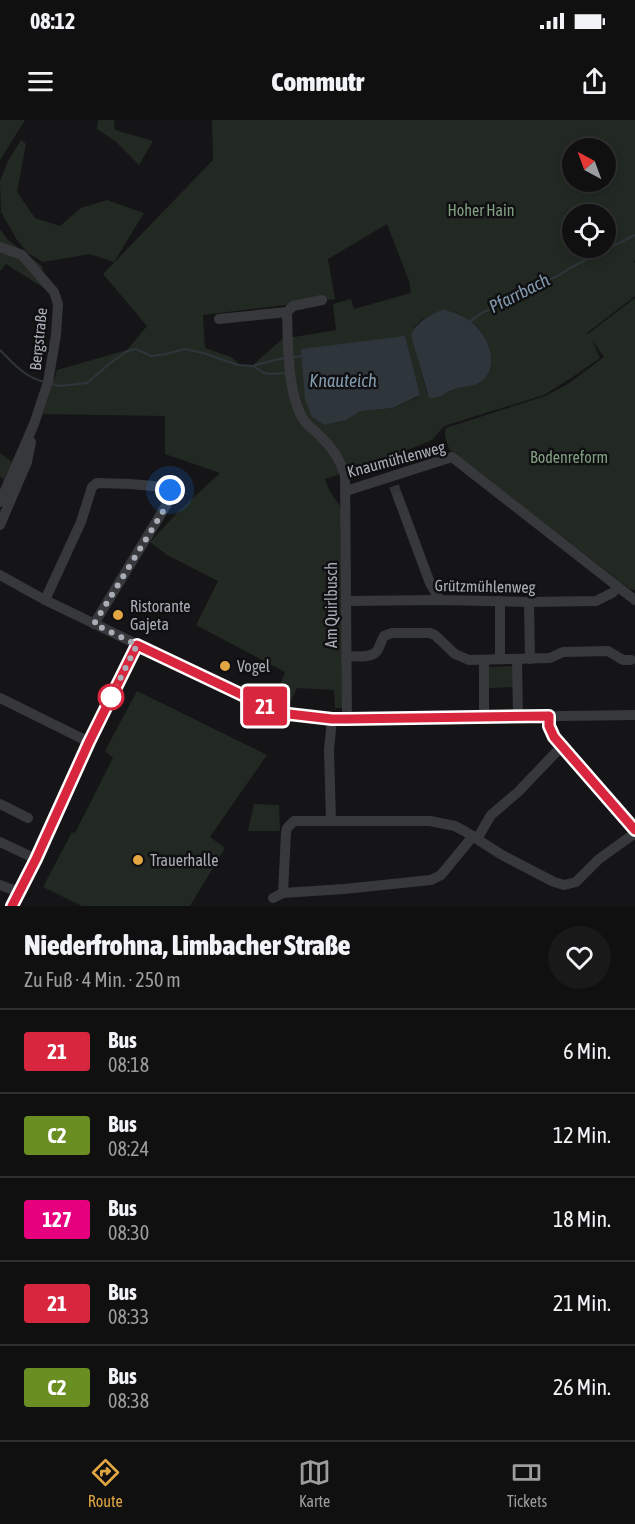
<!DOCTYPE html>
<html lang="de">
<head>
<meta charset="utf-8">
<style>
  :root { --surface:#101011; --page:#19191a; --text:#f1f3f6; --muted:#9c9d9f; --line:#303031; --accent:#e2a642 }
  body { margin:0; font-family:"Asap Condensed",sans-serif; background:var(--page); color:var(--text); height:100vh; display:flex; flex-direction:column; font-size:22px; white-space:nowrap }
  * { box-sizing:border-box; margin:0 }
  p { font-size:20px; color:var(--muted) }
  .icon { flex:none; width:33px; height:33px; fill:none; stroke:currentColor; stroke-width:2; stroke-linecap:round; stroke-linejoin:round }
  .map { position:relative; height:786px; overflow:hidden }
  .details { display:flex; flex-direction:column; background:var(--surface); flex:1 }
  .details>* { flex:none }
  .badge { padding:0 12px; border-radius:4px; font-size:21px; line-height:39px }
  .needle { width:39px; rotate:319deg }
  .tools { position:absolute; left:562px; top:18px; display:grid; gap:12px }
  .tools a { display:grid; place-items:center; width:54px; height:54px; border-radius:50%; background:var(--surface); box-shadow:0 3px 9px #0003,0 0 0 2px var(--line); font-size:30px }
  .you { position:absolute; width:30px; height:30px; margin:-15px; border:4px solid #fff; border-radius:50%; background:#1a73e8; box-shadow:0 0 0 9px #1a73e833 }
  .map>.badge { position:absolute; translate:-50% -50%; box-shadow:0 0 0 3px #fff }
  .round { display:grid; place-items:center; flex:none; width:63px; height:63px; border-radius:32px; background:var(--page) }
  .overview { display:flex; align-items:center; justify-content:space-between; height:102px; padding:0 24px }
  h1 { font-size:28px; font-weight:800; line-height:45px }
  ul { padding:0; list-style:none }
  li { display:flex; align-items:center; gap:18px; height:84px; padding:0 24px; border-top:2px solid var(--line) }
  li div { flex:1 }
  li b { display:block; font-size:22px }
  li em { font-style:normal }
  li .badge { min-width:66px; font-weight:700; text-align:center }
  .status { display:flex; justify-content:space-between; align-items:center; height:42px; padding:0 30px; background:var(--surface); direction:ltr }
  .status svg { height:16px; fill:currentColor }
  header { display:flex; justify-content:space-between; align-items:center; height:78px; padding:0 24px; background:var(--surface); font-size:27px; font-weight:800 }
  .tab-bar { display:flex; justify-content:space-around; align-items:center; height:84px; border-top:2px solid var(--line); background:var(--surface); font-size:16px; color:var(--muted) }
  .tab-bar a { display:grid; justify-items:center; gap:3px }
  .tab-bar .active { color:var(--accent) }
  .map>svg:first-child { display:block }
</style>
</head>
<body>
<div class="status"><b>08:12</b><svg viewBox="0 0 49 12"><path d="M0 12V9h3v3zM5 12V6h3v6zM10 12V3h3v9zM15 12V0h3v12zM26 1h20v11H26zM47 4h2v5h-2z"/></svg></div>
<header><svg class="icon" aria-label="menu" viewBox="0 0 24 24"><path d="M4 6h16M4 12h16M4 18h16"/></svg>Commutr<svg class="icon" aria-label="share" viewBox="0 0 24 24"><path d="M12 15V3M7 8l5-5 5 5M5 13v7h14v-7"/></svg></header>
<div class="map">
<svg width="635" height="786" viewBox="0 0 635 786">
  <rect width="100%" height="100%" fill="#151517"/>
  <g fill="#222922" fill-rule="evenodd">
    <polygon points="0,0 25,0 0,40"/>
    <polygon points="98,0 114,0 115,10 153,21 139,45 115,21 97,9"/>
    <path d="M 212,0 L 635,0 L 635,140 L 633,141 L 635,143 L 635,176 L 587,213 L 588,214 L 635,178 L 635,470 L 630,469 L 450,330 C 447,324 443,314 446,308 L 545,276 L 568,264 L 604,237 L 592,220 L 600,238 L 574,256 L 544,275 L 444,306 L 432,320 L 372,344 L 325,359 L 330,372 L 343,390 L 344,588 L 335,588 L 334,570 L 297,568 L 287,589 L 272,585 L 285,552 L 196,505 L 218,461 L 167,435 L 150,422 L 178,392 L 220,353 L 165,334 L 165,296 L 43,294 L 57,250 L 127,230 L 147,206 L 103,154 L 213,40 ZM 573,28 L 606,28 L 606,62 L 573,62 ZM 573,94 L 606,94 L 606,128 L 573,128 ZM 387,104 L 409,161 L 411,173 L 354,189 L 351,179 L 333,184 L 336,210 L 294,217 L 287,215 L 253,245 L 240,245 L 231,237 L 205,228 L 203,195 L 335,179 L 328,139 ZM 443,189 C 452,192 461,195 469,200 C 487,212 503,245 482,261 C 474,267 464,266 455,269 C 450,271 451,272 446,273 C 441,274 433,273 427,273 L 418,239 L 414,208 L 421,200 ZM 420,276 L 393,288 L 361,291 L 346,300 L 326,305 L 312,297 Z"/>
    <polygon points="21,20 26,24 17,72 35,98 60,106 81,88 107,80 144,93 114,142 90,134 43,142 28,133 17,120 1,92 0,61 8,41"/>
    <polygon points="0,109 7,119 42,146 47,170 6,144 0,151"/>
    <polygon points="0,333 12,342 4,360 0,357"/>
    <polygon points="513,546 514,567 489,568 489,547"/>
    <polygon points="137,571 267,635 210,717 225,728 190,786 82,786 43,767 72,712 75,713 113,638 105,631"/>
    <polygon points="254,684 279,685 280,711 248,711"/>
  </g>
  <g fill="#2e363c">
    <path d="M 443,189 C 452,192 461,195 469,200 C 486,212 503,244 482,261 C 474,267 465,266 455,269 C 446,272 440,279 429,278 L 411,215 C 417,201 430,195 443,189 Z"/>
    <polygon points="405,216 420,275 393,288 361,291 346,300 325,305 312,297 305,279 301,229"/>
  </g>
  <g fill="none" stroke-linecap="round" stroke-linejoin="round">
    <g stroke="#2e363c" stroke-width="2">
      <path d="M 469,203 C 480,192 489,190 502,184 C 511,179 519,174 527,170 C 542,163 557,158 570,148 L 635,115"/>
      <path d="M 0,230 C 14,244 25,258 45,262"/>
      <polyline points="293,237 302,236"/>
      <polyline points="255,245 284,238"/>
      <polyline points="52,264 60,266 87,263 109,244 127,231 136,229 151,236 166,234 185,229 203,233 238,245 253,246 264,253 271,254 286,253"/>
    </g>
    <polyline stroke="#323337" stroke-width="10" stroke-dasharray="10 5" stroke-linecap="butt" points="394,366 398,377"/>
    <g stroke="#37383b" stroke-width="10">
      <polyline points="0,127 22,135 54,172 58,184 56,215 48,262 34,304 0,382"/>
      <path d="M 287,192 C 288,223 287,272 303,299 C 308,306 314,310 320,316 C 332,327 340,339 345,355 L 347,599"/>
      <polyline points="219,199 287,192 293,186 322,180"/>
      <polyline points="346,371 452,337 635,480"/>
      <polyline points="398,377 430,463 440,480"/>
      <polyline points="0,405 27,342 31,322"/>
      <polyline points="0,455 45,480 280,593 347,599 635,595"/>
      <polyline points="45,480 81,402 92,367 97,363 130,364 165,367 170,370 172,373 170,379 94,504"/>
      <polyline points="346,481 440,480 529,482 596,481 612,473 618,467"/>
      <polyline points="500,481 500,539"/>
      <polyline points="529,482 530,539"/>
      <path d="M 346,536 C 355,536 371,539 377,531 C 380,527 381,521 384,516 L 392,513 L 430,513 L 435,515 L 455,534 L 469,540 L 550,538 L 563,532 L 608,531 L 623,540 L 631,540"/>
      <polyline points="517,539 518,597"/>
      <polyline points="484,540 484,597"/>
      <polyline points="0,578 89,622"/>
      <polyline points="549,596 549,606 554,617 635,710"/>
      <polyline points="0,684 28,698"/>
      <polyline points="331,701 329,630 332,599"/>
      <polyline points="477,719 491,695 518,672 562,626"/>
      <polyline points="0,722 36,739"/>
      <polyline points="0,765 19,772"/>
      <polyline points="283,773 286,713 287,708 294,701 430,701 455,706 466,712 502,735 554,762 564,765 576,762 599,739 635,713"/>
      <polyline points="273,778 283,773 344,769 431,760 441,755 473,716"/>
      <polyline points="12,786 36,739 89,622 137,525"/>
    </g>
  </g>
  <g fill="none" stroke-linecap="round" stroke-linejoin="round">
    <defs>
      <polyline id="line" points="12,786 36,739 89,622 137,525 280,593 332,599 347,599 549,596 549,606 554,617 635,710"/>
    </defs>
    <use href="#line" stroke="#fff" stroke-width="14"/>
    <use href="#line" stroke="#d7263d" stroke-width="9"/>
    <polyline stroke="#a8adb6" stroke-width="6" stroke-dasharray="0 10.8" points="111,577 137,525 94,504 170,380 172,373 170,370"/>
  </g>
  <g fill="#e2a642" stroke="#101012" stroke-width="2">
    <circle cx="118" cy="495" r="6"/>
    <circle cx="225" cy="546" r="6"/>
    <circle cx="138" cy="740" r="6"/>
  </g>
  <circle fill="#fff" stroke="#d7263d" stroke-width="3" cx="111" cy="577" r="12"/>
  <g text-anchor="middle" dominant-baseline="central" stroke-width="5" stroke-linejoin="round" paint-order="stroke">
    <g font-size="16" fill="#819f81" stroke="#101012">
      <text x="481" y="90">Hoher Hain</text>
      <text x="569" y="337">Bodenreform</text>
    </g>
    <g font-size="16" fill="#a8adb6" stroke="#101012">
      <text transform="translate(38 219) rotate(-84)">Bergstraße</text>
      <text transform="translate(396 339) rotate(-15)">Knaumühlenweg</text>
      <text transform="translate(485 466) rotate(1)">Grützmühlenweg</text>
      <text transform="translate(331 485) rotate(-90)">Am Quirlbusch</text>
    </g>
    <g font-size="16" fill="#a8adb6" stroke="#101012" text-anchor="start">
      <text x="130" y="486">Ristorante<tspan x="130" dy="18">Gajeta</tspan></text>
      <text x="237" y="546">Vogel</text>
      <text x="150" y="740">Trauerhalle</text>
    </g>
    <g font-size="18" font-style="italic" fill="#829bae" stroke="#101012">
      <text transform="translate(519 173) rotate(-27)">Pfarrbach</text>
      <text x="343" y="260">Knauteich</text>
    </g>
  </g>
</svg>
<div class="tools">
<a><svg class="needle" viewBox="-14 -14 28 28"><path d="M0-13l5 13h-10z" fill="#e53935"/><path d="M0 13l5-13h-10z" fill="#9c9d9f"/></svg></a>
<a><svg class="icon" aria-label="locate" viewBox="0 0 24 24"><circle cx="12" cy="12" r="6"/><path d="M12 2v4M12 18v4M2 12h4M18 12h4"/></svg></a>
</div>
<div class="you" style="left:170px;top:370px"></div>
<b class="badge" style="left:265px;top:586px;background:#d7263d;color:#fff">21</b>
</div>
<section class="details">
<div class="overview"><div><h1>Niederfrohna, Limbacher Straße</h1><p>Zu Fuß · 4 Min. · 250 m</p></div><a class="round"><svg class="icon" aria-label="heart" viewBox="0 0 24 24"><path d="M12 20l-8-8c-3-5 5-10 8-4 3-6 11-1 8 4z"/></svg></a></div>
<ul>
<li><span class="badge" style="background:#d7263d;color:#fff">21</span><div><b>Bus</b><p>08:18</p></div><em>6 Min.</em></li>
<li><span class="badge" style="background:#6b8e23;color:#fff">C2</span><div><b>Bus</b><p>08:24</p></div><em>12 Min.</em></li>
<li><span class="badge" style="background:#e6007e;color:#fff">127</span><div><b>Bus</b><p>08:30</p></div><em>18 Min.</em></li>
<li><span class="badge" style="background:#d7263d;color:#fff">21</span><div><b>Bus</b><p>08:33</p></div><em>21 Min.</em></li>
<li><span class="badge" style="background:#6b8e23;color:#fff">C2</span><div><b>Bus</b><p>08:38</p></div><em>26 Min.</em></li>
</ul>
</section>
<nav class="tab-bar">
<a class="active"><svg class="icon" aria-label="directions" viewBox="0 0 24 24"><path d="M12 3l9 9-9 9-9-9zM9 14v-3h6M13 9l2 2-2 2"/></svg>Route</a>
<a><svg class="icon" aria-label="map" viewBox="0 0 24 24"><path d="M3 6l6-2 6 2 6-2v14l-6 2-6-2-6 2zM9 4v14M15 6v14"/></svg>Karte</a>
<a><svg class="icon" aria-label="tickets" viewBox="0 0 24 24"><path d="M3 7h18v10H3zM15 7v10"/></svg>Tickets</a>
</nav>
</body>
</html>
